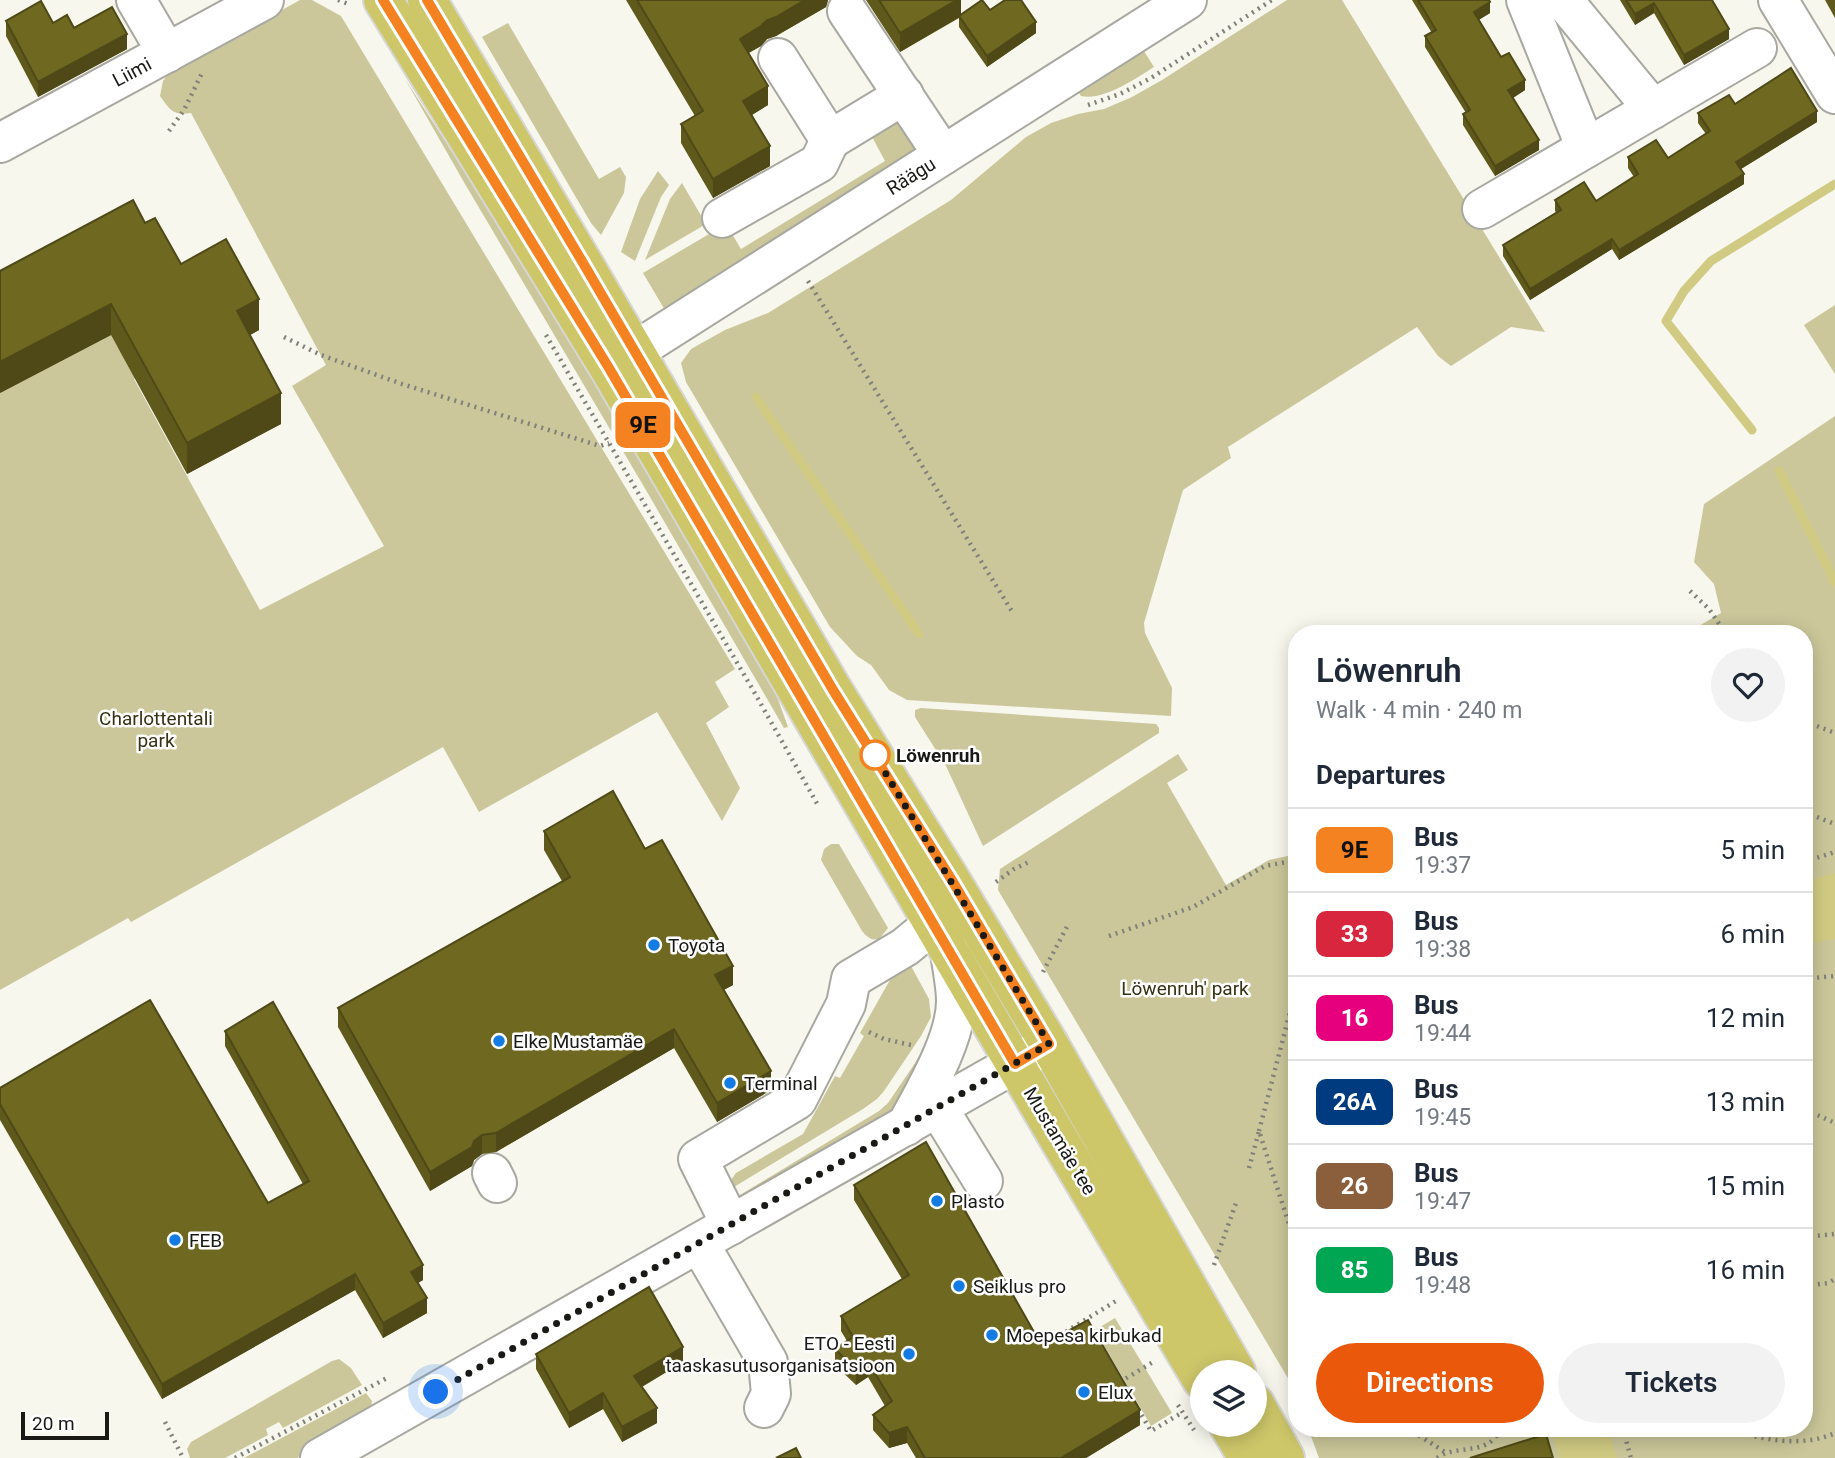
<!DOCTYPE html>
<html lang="en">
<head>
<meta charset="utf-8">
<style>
  :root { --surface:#fff; --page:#f2f2f3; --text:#1f2937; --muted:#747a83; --line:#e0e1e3; --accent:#ea580c }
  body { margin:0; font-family:Roboto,sans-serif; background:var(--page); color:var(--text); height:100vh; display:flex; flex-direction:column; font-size:26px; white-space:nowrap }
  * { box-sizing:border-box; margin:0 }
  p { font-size:23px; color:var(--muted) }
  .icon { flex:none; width:38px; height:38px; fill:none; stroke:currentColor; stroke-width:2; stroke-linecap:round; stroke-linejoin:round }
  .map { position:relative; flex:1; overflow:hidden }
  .panel { position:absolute; left:1288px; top:625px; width:525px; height:812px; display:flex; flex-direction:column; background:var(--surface); border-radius:28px; box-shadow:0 4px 18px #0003 }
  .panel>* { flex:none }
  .badge { padding:0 14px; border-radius:10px; font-size:24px; line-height:46px }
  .controls { position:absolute; left:1190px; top:1360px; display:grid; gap:14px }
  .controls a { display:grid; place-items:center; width:77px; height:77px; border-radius:50%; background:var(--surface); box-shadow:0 4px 18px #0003; font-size:35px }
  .scale { position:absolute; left:21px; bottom:18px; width:88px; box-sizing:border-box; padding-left:7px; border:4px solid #191916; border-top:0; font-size:19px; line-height:24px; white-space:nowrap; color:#191916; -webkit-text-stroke:5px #fff; paint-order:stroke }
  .you { position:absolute; width:35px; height:35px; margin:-18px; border:5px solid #fff; border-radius:50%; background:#1a73e8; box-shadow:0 0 0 10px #1a73e833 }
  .map>.badge { position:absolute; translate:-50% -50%; box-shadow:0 0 0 4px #fff }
  h2 { padding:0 28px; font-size:26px; line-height:63px }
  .round { display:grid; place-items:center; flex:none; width:74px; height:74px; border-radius:37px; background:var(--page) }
  .summary { display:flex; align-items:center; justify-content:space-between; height:119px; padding:0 28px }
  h1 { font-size:33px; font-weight:600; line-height:52px }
  .cta { display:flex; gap:14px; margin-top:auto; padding:14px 28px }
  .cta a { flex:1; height:80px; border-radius:42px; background:var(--accent); color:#fff; font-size:28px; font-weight:600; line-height:80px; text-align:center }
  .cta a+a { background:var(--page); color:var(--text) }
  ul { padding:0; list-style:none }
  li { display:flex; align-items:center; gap:21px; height:84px; padding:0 28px; border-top:2px solid var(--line) }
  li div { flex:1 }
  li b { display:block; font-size:26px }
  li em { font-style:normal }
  li .badge { min-width:77px; font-weight:700; text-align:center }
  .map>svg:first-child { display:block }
</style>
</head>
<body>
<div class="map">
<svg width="1835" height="1458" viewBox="0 0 1835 1458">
  <rect width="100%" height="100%" fill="#f7f7ee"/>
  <g fill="#cbc79a">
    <path d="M 300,0 L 312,0 L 341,16 L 735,669 L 715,682 L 729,707 L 706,723 L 740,788 L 722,821 L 657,712 L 479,812 L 443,747 L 131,922 L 128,918 L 0,990 L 0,393 L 111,335 L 117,346 L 146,372 L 134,379 L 260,610 L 384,546 L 292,386 L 326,365 L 191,113 C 173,116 170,110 160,96 L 163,81 L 170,72 Z"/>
    <polygon points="1287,0 1342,0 1545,332 1511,327 1451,366 1438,356 1417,327 1228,447 1231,458 1183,490 1144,623 1145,633 1172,688 1171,716 907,700 889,690 871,665 857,656 830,627 686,382 681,363 691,349 725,330 768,313 951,200 1026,137 1051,123 1078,114 1104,109 1132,97 1162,80"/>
    <polygon points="508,23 599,179 620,167 626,177 624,193 601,235 591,223 482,37"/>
    <path d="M 1142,48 L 1154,67 C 1135,79 1103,101 1081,96 L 1075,87 Z"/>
    <polygon points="405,79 537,283 766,666 788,727 784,728 643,485 465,184"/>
    <polygon points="899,119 910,126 918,154 669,317 643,273 726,224 741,249 885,161 871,135"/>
    <polygon points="658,171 669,185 661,197 635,261 621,252 640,199"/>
    <polygon points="682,183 706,224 645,260 670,199"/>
    <polygon points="1835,305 1835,374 1804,325"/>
    <polygon points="1835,416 1835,1458 1319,1458 1308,1428 1804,1428 1804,634 1687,633 1721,613 1714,584 1694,562 1704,504"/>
    <polygon points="921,708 1156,724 1159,728 1159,733 983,846 946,766 915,717 915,710"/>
    <polygon points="1178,754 1188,770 1167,783 1226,885 1269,860 1297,854 1297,1398 1292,1385 998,890 1000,869"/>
    <path d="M 831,844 L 839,844 L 888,928 L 879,939 C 871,941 867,937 862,931 L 821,860 L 824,849 Z"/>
    <polygon points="906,966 911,966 929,999 931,1017 921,1036 884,1091 877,1099 863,1109 729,1190 728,1184 736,1173 803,1134 835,1076 840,1078 864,1036 860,1033 895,971"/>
    <polygon points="930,1041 899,1104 880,1119 743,1200 735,1198 879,1111 888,1103"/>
    <polygon points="1115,1318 1172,1413 1151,1426 1095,1330"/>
    <polygon points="339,1359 351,1368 362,1385 283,1428 279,1422 266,1429 268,1435 225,1458 190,1458 187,1449 191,1442 332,1361"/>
    <polygon points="366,1393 372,1401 371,1408 362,1421 297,1458 244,1458"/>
  </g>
  <g fill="#d0ca83">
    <polygon points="1835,873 1835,939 1804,945 1804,882"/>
    <polygon points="1551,1428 1607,1428 1617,1458 1560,1458"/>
  </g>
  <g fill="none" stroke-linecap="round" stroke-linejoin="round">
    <g stroke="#d0ca83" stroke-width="9">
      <polyline points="756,397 919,634"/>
      <polyline points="1752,430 1666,321 1684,291 1711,261 1835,184"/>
      <polyline points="1779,471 1835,582"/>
    </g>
    <defs>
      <g id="minor">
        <polyline points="136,0 167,53"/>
        <polyline points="1526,0 1586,148"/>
        <polyline points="1563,0 1653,109"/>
        <polyline points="1778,0 1835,94"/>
        <polyline points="847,11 943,155"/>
        <polyline points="778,58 830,140 904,95"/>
        <polyline points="0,143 264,0"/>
        <polyline points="1482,209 1757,48"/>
        <polyline points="722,218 819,163 830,140"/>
        <polyline points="635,351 1187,0"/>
        <polyline points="938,1108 983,1181"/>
        <path d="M 906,1126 C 924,1092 956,1040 956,1001 C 956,985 952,968 950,952"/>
        <polyline points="492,1173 497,1183"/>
        <polyline points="731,1225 698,1159 797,1100 846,1004 851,979 905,947 933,924"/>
        <polyline points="699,1243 768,1362 771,1394 764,1408"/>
        <polyline points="320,1458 1049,1044"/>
      </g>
      <g id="major">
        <polyline points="383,0 609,368 1057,1136 1202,1380"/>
        <polyline points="427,0 586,268 833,690 952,882 1049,1044 1236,1372"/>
        <polyline points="1255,1404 1285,1458"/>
        <polyline points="1228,1424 1248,1458"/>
      </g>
    </defs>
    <use href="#minor" stroke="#a8a8a0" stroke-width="42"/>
    <use href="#major" stroke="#d6d6d5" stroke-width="42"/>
    <g stroke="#80807a" stroke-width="4.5" stroke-dasharray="2 5" stroke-linecap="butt">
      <polyline points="338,0 351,5"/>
      <polyline points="1088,105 1120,94 1151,78 1272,0"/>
      <polyline points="169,131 184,110 203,71"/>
      <polyline points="808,281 1013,613"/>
      <polyline points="546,335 753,690 819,807"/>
      <polyline points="284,337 321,355 402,384 600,446 609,443"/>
      <polyline points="1690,591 1709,609 1726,634"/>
      <polyline points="1804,721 1835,733"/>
      <polyline points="1804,812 1835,824"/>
      <polyline points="1804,862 1835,852"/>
      <polyline points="996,882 1014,869 1031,861"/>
      <polyline points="1109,936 1193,907 1265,866 1297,860"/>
      <polyline points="1043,972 1069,923"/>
      <polyline points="1804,982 1813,978 1835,976"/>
      <polyline points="869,1032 884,1039 911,1045"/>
      <polyline points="1804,1114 1815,1114 1835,1123"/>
      <polyline points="1259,1131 1290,1012 1296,914 1290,861"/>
      <polyline points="1249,1168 1259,1131 1296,1246"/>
      <polyline points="1804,1237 1835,1234"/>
      <polyline points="1214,1265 1236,1203"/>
      <polyline points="1804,1286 1828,1283 1835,1279"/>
      <polyline points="1054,1339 1116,1301"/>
      <polyline points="1120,1382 1153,1362"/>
      <polyline points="1178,1405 1194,1430"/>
      <polyline points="1138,1409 1151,1431 1183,1412"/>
      <polyline points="165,1422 183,1458"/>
      <polyline points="1407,1428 1445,1452"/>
      <polyline points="1624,1428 1627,1444 1631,1458"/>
      <path d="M 1728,1428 C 1760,1440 1802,1448 1835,1433"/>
      <polyline points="235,1458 389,1377"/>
      <path d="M 1437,1458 C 1457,1443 1488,1458 1501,1428"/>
    </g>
    <use href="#minor" stroke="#fff" stroke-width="38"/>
    <use href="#major" stroke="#cec76a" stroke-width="38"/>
  </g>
  <g fill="#5f591c">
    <polygon points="626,0 828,0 826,7 776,36 767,39 761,46 748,53 768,105 752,115 770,166 713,198 681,143 681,124 695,116"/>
    <polygon points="866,0 961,0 961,15 990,10 1036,33 987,67 959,27 959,18 900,52"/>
    <polygon points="1412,0 1489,0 1490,13 1478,20 1501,57 1525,90 1513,98 1539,150 1495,176 1463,125 1463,114 1466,113 1425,47 1425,36 1432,33"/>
    <polygon points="1620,0 1712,0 1729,39 1684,65 1654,13 1635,25"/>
    <polygon points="1825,0 1835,0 1835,18"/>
    <polygon points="6,21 53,23 74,28 127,49 38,97 6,36"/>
    <polygon points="1735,104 1817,122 1741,169 1744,184 1619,260 1612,249 1530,300 1503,256 1503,245 1556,212 1555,211 1555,200 1596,201 1634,177 1628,168 1628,157 1668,158 1706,134 1698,123 1698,113"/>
    <polygon points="145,223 181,264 259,330 250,335 281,424 187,474 111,335 0,393"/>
    <polygon points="544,831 645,849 733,985 724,990 771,1090 717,1122 674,1048 496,1152 482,1154 474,1160 472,1166 430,1191 338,1027 338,1008 562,881 544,850"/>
    <polygon points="225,1031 423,1280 418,1283 427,1313 383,1338 355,1290 162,1399 0,1120 0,1088 268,1203 303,1184 225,1046"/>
    <polygon points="854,1185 1034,1332 1140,1425 1086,1458 916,1458 907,1443 889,1448 873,1430 873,1415 885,1406 868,1377 856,1385 835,1365 835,1349 847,1341 841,1331 841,1316 902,1279 854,1200"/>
    <polygon points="536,1354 683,1362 642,1387 657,1423 622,1442 603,1409 569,1428 536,1369"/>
  </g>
  <g fill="#4e4917">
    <polygon points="805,0 828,0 826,7 776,36 767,39 761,46 740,58 740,39 767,20"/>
    <polygon points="957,0 961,0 961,16 900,52 900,33"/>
    <polygon points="1490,2 1490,13 1474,23 1474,12"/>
    <polygon points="1654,3 1654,13 1635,25 1635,14"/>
    <polygon points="1036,22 1036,33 987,67 987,56"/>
    <polygon points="1729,29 1729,39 1684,65 1684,55"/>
    <polygon points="127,34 127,49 38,97 38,82"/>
    <polygon points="1525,80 1525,90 1508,101 1508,90"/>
    <polygon points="768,86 768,105 743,120 743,101"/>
    <polygon points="1817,111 1817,122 1736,172 1736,162"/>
    <polygon points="1539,140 1539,150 1495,176 1495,166"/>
    <polygon points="770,146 770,166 713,198 713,179"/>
    <polygon points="1744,174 1744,184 1619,260 1619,250"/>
    <polygon points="1612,239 1612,249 1530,300 1530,289"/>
    <polygon points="259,299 259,330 237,342 237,311"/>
    <polygon points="111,304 111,335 0,393 0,362"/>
    <polygon points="281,393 281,424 187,474 187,443"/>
    <polygon points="733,966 733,985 715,994 715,975"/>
    <polygon points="674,1029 674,1048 496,1152 496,1133"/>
    <polygon points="771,1071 771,1090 717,1122 717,1103"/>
    <polygon points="482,1135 482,1154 474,1160 472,1166 430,1191 430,1172 474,1141"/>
    <polygon points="423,1265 423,1280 411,1287 411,1272"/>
    <polygon points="355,1274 355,1290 162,1399 162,1384"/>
    <polygon points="427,1298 427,1313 383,1338 383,1323"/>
    <polygon points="683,1347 683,1362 634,1391 634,1376"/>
    <polygon points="868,1362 868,1377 856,1385 856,1370"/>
    <polygon points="603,1393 603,1409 569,1428 569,1413"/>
    <polygon points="657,1408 657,1423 622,1442 622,1427"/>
    <polygon points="1140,1410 1140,1425 1086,1458 1061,1458"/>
    <polygon points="907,1427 907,1443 889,1448 889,1433"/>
  </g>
  <g fill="#6f6821" stroke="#4e4917" stroke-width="2">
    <polygon points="637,0 805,0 776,17 767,20 761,26 740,39 768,86 743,101 770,146 713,179 681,124 703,111"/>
    <polygon points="879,0 957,0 900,33"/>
    <polygon points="982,0 990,10 1005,0 1021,0 1036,22 987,56 959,16"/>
    <polygon points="1418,0 1489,0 1490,2 1474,12 1501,57 1509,53 1525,80 1508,90 1539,140 1495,166 1463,114 1470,110 1425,36 1436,30"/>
    <polygon points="1626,0 1712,0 1729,29 1684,55 1654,3 1635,14"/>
    <polygon points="41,1 53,23 67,15 74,28 112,7 127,34 38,82 6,21"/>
    <polygon points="1791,68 1817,111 1736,162 1744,174 1619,250 1612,239 1530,289 1503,245 1561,210 1555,200 1584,182 1596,201 1638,174 1628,157 1656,140 1668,158 1710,131 1698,113 1729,95 1735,104"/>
    <polygon points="133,200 145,223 155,218 181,264 226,239 259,299 237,311 281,393 187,443 111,304 0,362 0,271"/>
    <polygon points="613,791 645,849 662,840 733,966 715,975 771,1071 717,1103 674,1029 496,1133 482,1135 474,1141 472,1147 430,1172 338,1008 570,877 544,831"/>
    <polygon points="150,1000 268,1203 309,1181 225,1031 273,1002 423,1265 411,1272 427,1298 383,1323 355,1274 162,1384 0,1104 0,1088"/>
    <polygon points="926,1142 1034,1332 1057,1337 1088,1320 1140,1410 1061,1458 925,1458 907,1427 889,1433 873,1415 892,1401 868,1362 856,1370 835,1349 853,1337 841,1316 909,1275 854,1185"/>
    <polygon points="649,1287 683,1347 634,1376 657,1408 622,1427 603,1393 569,1413 536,1354"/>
    <polygon points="1546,1434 1553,1458 1470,1458"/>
    <polygon points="796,1448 801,1458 776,1458"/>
  </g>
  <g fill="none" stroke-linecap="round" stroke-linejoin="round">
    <defs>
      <polyline id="line" points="383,0 609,368 1015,1064 1049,1044 953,882 833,690 586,268 427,0"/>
    </defs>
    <use href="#line" stroke="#fff" stroke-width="16"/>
    <use href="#line" stroke="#f58220" stroke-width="10"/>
    <polyline stroke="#191916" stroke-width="7" stroke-dasharray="0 12.6" points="436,1392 1049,1044 874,754 875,755"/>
  </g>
  <circle fill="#fff" stroke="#f58220" stroke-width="3.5" cx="875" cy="755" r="14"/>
  <g fill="#137ce4" stroke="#fff" stroke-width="2.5">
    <circle cx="654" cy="945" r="7"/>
    <circle cx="499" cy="1041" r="7"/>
    <circle cx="730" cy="1083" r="7"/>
    <circle cx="937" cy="1201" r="7"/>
    <circle cx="175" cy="1240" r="7"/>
    <circle cx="959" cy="1286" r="7"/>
    <circle cx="992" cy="1335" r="7"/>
    <circle cx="909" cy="1354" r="7"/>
    <circle cx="1084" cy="1392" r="7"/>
  </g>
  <g text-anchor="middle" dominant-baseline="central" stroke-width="5" stroke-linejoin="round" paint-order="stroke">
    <g font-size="19" fill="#191916" stroke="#fff">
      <text transform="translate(132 72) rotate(-28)">Liimi</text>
      <text transform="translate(911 176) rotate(-32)">Räägu</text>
      <text transform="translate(1060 1141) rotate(59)">Mustamäe tee</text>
    </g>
    <g font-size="19" fill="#363314" stroke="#fff">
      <text x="156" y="718">Charlottentali<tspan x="156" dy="22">park</tspan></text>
      <text x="1185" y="988">Löwenruh' park</text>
    </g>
    <g font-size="19" font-weight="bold" fill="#191916" stroke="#fff" text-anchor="start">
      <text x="896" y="755">Löwenruh</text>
    </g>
    <g font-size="19" fill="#191916" stroke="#fff" text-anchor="start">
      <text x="668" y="945">Toyota</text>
      <text x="513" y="1041">Elke Mustamäe</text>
      <text x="744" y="1083">Terminal</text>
      <text x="951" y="1201">Plasto</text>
      <text x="189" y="1240">FEB</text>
      <text x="973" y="1286">Seiklus pro</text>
      <text x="1006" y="1335">Moepesa kirbukad</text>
      <text x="895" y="1343" text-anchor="end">ETO - Eesti<tspan x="895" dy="22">taaskasutusorganisatsioon</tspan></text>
      <text x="1098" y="1392">Elux</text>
    </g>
  </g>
</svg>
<div class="controls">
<a><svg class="icon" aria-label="layers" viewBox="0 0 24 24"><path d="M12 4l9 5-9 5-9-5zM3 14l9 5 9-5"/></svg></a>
</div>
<div class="scale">20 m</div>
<div class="you" style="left:436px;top:1392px"></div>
<b class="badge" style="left:643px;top:425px;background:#f58220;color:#111">9E</b>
<section class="panel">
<div class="summary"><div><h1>Löwenruh</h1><p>Walk · 4 min · 240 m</p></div><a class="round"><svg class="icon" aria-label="heart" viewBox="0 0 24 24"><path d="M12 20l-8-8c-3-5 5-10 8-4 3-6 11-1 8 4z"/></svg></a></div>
<h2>Departures</h2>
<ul>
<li><span class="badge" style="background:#f58220;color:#111">9E</span><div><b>Bus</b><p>19:37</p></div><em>5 min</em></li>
<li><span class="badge" style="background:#d7263d;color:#fff">33</span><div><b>Bus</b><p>19:38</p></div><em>6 min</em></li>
<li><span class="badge" style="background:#e6007e;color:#fff">16</span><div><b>Bus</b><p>19:44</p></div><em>12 min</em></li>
<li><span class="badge" style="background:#003b80;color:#fff">26A</span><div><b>Bus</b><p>19:45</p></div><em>13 min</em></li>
<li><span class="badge" style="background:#8b5e3c;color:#fff">26</span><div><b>Bus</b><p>19:47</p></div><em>15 min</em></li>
<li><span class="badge" style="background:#00a651;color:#fff">85</span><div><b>Bus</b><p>19:48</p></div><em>16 min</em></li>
</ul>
<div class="cta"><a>Directions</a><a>Tickets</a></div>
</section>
</div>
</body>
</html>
